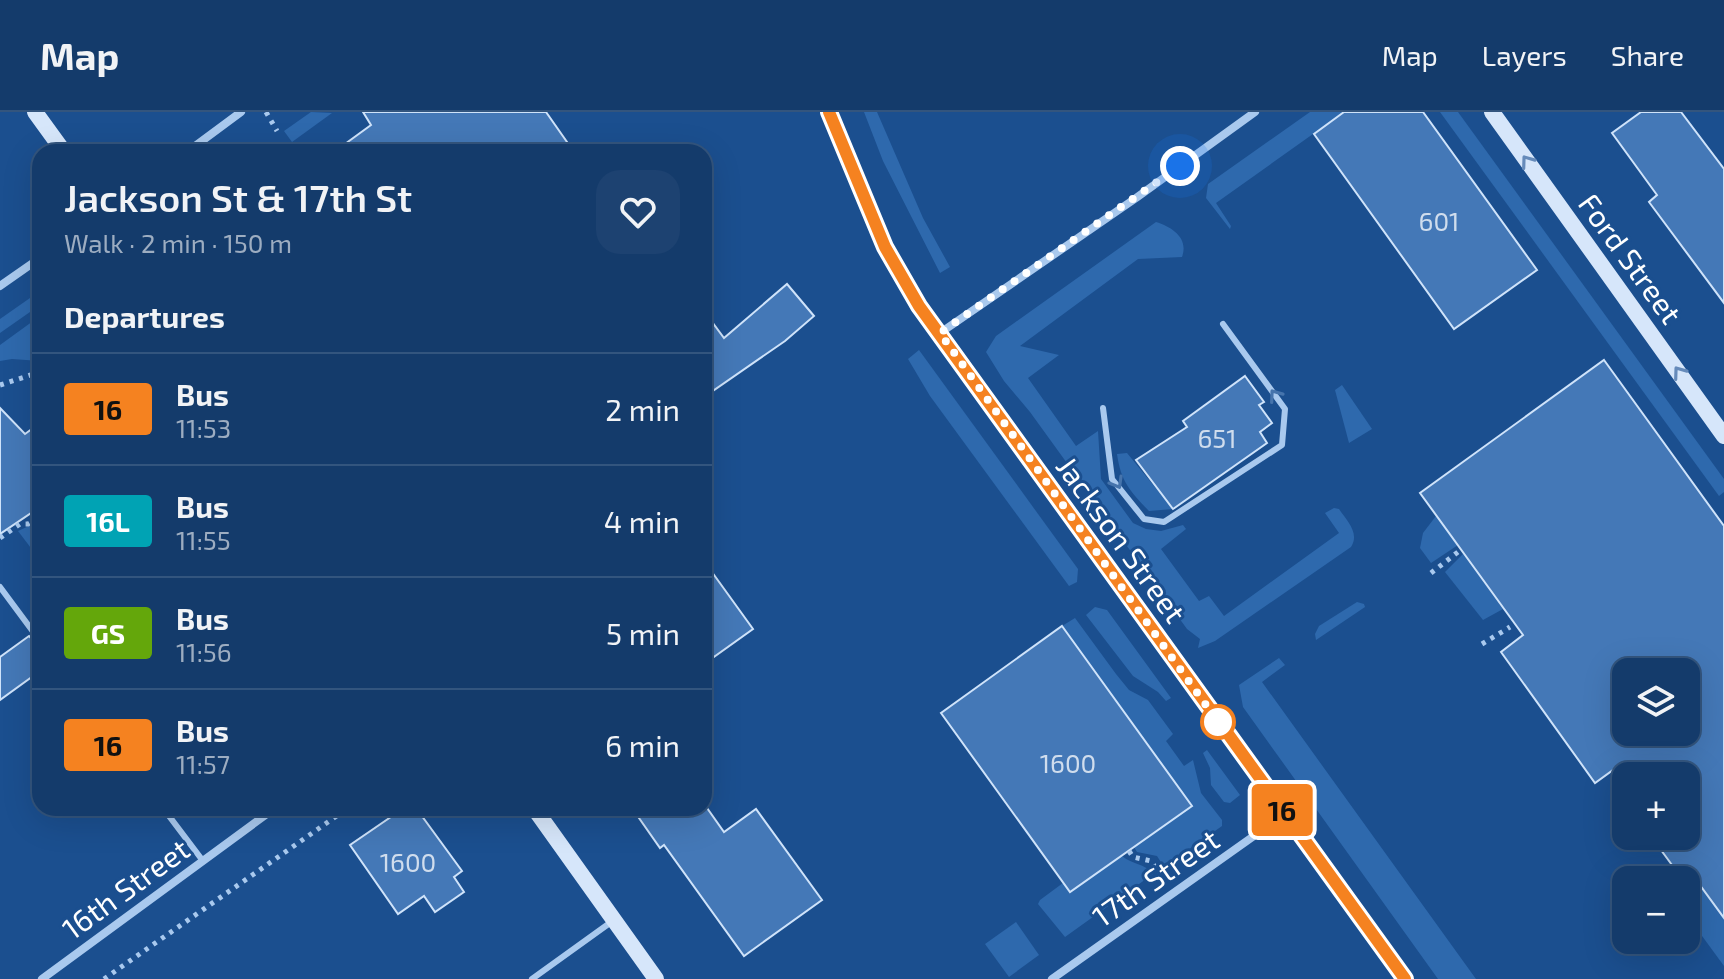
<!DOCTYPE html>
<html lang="en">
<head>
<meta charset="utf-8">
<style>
  :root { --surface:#143b6b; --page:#1d4271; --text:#f1f3f6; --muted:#9dadc1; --line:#33557e }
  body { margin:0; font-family:"Exo 2",sans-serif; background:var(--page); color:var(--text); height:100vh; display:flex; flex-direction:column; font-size:30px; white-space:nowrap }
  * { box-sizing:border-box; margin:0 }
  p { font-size:26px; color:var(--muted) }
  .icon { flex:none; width:44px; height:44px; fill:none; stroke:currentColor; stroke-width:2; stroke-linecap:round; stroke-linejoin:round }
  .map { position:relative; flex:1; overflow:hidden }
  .details { position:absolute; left:32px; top:32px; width:680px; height:672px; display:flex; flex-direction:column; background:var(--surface); border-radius:24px; box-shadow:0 8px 32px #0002,0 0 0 2px var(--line) }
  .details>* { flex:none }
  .badge { padding:0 16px; border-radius:6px; font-size:28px; line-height:52px }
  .controls { position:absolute; left:1612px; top:546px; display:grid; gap:16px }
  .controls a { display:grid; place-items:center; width:88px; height:88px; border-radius:16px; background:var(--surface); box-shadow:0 8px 32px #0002,0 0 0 2px var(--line); font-size:40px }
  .you { position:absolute; width:40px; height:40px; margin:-20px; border:6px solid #fff; border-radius:50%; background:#1a73e8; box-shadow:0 0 0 12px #1a73e833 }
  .map>.badge { position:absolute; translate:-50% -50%; box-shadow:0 0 0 4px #fff }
  h2 { padding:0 32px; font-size:30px; line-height:72px }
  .round { display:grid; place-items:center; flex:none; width:84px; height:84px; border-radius:24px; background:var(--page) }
  .overview { display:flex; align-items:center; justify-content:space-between; height:136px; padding:0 32px }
  h1 { font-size:38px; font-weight:600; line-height:60px }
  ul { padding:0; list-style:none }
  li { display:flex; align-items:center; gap:24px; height:112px; padding:0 32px; border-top:2px solid var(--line) }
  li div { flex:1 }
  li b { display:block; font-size:30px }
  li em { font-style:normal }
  li .badge { min-width:88px; font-weight:700; text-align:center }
  header { display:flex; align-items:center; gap:48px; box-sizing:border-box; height:112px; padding:0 40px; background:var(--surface); border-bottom:2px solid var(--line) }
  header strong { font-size:38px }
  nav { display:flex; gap:44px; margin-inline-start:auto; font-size:28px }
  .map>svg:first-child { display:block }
</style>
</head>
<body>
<header>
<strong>Map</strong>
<nav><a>Map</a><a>Layers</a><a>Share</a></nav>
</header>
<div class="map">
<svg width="1724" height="867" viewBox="0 0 1724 867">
  <rect width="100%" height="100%" fill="#1b4f8f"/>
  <g fill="#2e69ad">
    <polygon points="311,0 332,1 292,30 284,19"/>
    <polygon points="864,0 877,0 923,106 950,155 940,161 883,49"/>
    <polygon points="1310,0 1344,0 1216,91 1231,114 1230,117 1206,86 1208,72"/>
    <polygon points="1440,0 1458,0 1724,367 1724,380 1719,384"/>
    <path d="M 1156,110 C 1172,115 1189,126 1182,145 L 1138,147 L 1020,234 L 1059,243 L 1028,266 L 1076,334 L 1098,319 L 1101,367 L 1133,411 L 1146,417 L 1161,419 L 1183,413 L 1186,417 L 1161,437 L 1199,489 L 1209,484 L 1224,504 L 1339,421 L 1325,401 L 1334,396 L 1339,397 C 1347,409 1360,421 1351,435 L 1215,529 L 1198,536 L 1200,527 L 1187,517 L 1030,300 L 1004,269 L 986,240 L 996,224 Z"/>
    <polygon points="40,179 40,193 0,221 0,207"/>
    <polygon points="40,204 40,249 12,247 0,249 0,233"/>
    <polygon points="919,238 1078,457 1077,470 1069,474 930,284 908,247"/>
    <polygon points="1342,273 1372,317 1349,331 1335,278"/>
    <path d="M 1127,341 L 1173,397 L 1149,399 C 1130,379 1121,370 1117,342 Z"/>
    <polygon points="1436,404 1458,433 1431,451 1420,436 1423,421"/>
    <polygon points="40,409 40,448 18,419"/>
    <polygon points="1463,442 1503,497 1483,508 1445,460"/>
    <polygon points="1357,490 1364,492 1365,495 1316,528 1315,522 1319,514"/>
    <polygon points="1095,495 1107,498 1171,586 1166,589 1158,580 1133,564 1086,503"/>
    <polygon points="1075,506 1116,562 1129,578 1148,588 1173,622 1166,629 1184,654 1193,648 1201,681 1222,708 1222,714 1164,755 1157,744 1137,740 1134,735 1191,693 1062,514"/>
    <polygon points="1279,546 1285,553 1262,570 1476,867 1438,867 1243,595 1239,573"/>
    <polygon points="1207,638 1240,683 1230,691 1224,690 1211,673 1210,656 1203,641"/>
    <path d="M 1122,744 C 1133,753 1144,751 1153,762 L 1065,825 L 1038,792 L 1040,788 L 1063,771 L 1070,780 Z"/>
    <polygon points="1702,776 1724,806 1724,854 1686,802 1686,788"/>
    <polygon points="1016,810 1039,843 1009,865 985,832"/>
  </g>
  <g fill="#4478b7" stroke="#cfe3fa" stroke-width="2" fill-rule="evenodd">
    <polygon points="363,0 546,0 574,40 334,40 371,13"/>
    <polygon points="1344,0 1423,0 1537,158 1454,217 1314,22"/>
    <polygon points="1641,0 1681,0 1724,57 1724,191 1649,90 1657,83 1612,21"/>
    <polygon points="787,172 814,204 785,229 704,285 704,199 724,226"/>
    <path d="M 1604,248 L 1724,414 L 1724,806 L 1702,776 L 1693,783 L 1686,768 L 1683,768 L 1661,738 L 1680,724 L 1686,724 L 1686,664 L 1628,664 L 1620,653 L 1595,671 L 1501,540 L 1523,523 L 1420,381 ZM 1626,560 L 1686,560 L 1686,620 L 1626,620 Z"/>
    <polygon points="1245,264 1264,290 1259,293 1272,311 1260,320 1267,331 1173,397 1136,348 1187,315 1183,309"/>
    <polygon points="0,296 25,322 40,311 40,395 0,422"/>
    <polygon points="704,449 753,517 704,552"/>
    <polygon points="1062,514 1192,694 1070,780 941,601"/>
    <polygon points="29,524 40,535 40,559 0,588 0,545"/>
    <polygon points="404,696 416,696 462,759 454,765 464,780 435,800 424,784 398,802 350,733"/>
    <polygon points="632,696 707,696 724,720 756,697 822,788 744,844 664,733 660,736"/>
  </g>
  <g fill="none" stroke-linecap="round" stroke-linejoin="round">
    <g stroke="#a9c9ee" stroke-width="5" stroke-dasharray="4 6" stroke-linecap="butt">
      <polyline points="266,0 277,19"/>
      <polyline points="0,273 40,260"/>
      <polyline points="0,426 20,412 28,412 40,405"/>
      <polyline points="1431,461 1458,440"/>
      <polyline points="1482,532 1510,515"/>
      <polyline points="1129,739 1133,745 1151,749 1160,762"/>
      <polyline points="1661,768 1674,760"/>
      <polyline points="104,867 348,696"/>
    </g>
    <g stroke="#a9c9ee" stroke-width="6">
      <polyline points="1103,296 1112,367 1144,407 1164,410 1282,333 1285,297 1223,212"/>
      <polyline points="0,475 40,529"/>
      <polyline points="163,696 203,749"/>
      <polyline points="532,867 614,808"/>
    </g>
    <g stroke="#a9c9ee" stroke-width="8">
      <polyline points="187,40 241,0"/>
      <polyline points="0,174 40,146"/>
      <polyline points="940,221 1136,86 1255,0"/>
      <polyline points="42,867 275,696"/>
      <polyline points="1052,867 1285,702"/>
    </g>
    <g stroke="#d6e6fa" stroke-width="16">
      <polyline points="35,0 64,40"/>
      <polyline points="829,0 885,135 919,194 1405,867"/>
      <polyline points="1492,0 1724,324"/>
      <polyline points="534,696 656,867"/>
    </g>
  </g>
  <defs><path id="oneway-chevron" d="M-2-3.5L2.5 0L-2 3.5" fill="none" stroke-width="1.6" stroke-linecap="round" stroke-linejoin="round" transform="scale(2)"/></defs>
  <g stroke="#668bba">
    <use href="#oneway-chevron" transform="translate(1527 49) rotate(-126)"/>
    <use href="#oneway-chevron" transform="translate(1679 260) rotate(-126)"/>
  </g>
  <g stroke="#4674ac">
    <use href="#oneway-chevron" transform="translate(1275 283) rotate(-126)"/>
    <use href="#oneway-chevron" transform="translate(1117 371) rotate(60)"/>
  </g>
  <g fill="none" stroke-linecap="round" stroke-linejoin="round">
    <defs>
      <polyline id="line" points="829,0 885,135 919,194 1405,867"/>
    </defs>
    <use href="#line" stroke="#fff" stroke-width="18"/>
    <use href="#line" stroke="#f58220" stroke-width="12"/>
    <polyline stroke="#fff" stroke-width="8" stroke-dasharray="0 14.4" points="1180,54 940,221 1218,610"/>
  </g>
  <circle fill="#fff" stroke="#f58220" stroke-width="4" cx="1218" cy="610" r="16"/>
  <g text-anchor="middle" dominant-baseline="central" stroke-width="6" stroke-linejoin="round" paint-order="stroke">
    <g font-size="26" fill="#d0dded">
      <text x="1439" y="108">601</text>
      <text x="1217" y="325">651</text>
      <text x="1068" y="650">1600</text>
      <text x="408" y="749">1600</text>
    </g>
    <g font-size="30" fill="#fff" stroke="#1b4f8f">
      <text transform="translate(1631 146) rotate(54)">Ford Street</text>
      <text transform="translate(1122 427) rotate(54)">Jackson Street</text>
      <text transform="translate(1155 765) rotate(-35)">17th Street</text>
      <text transform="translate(125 776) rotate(-36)">16th Street</text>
    </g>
  </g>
</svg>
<div class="controls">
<a><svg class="icon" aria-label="layers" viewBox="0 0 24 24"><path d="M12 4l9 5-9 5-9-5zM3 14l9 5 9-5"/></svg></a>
<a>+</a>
<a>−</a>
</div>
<div class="you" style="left:1180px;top:54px"></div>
<b class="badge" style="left:1282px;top:698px;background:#f58220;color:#111">16</b>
<section class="details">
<div class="overview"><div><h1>Jackson St &amp; 17th St</h1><p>Walk · 2 min · 150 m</p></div><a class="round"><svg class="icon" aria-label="heart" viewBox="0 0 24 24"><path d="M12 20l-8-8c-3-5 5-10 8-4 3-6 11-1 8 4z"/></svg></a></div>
<h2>Departures</h2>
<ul>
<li><span class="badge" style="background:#f58220;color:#111">16</span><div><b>Bus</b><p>11:53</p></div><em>2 min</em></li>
<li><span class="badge" style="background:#00a3b4;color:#fff">16L</span><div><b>Bus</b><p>11:55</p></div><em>4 min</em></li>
<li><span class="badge" style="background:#64a70b;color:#fff">GS</span><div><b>Bus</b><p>11:56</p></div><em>5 min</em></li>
<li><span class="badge" style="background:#f58220;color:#111">16</span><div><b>Bus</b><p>11:57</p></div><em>6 min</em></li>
</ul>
</section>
</div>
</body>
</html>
